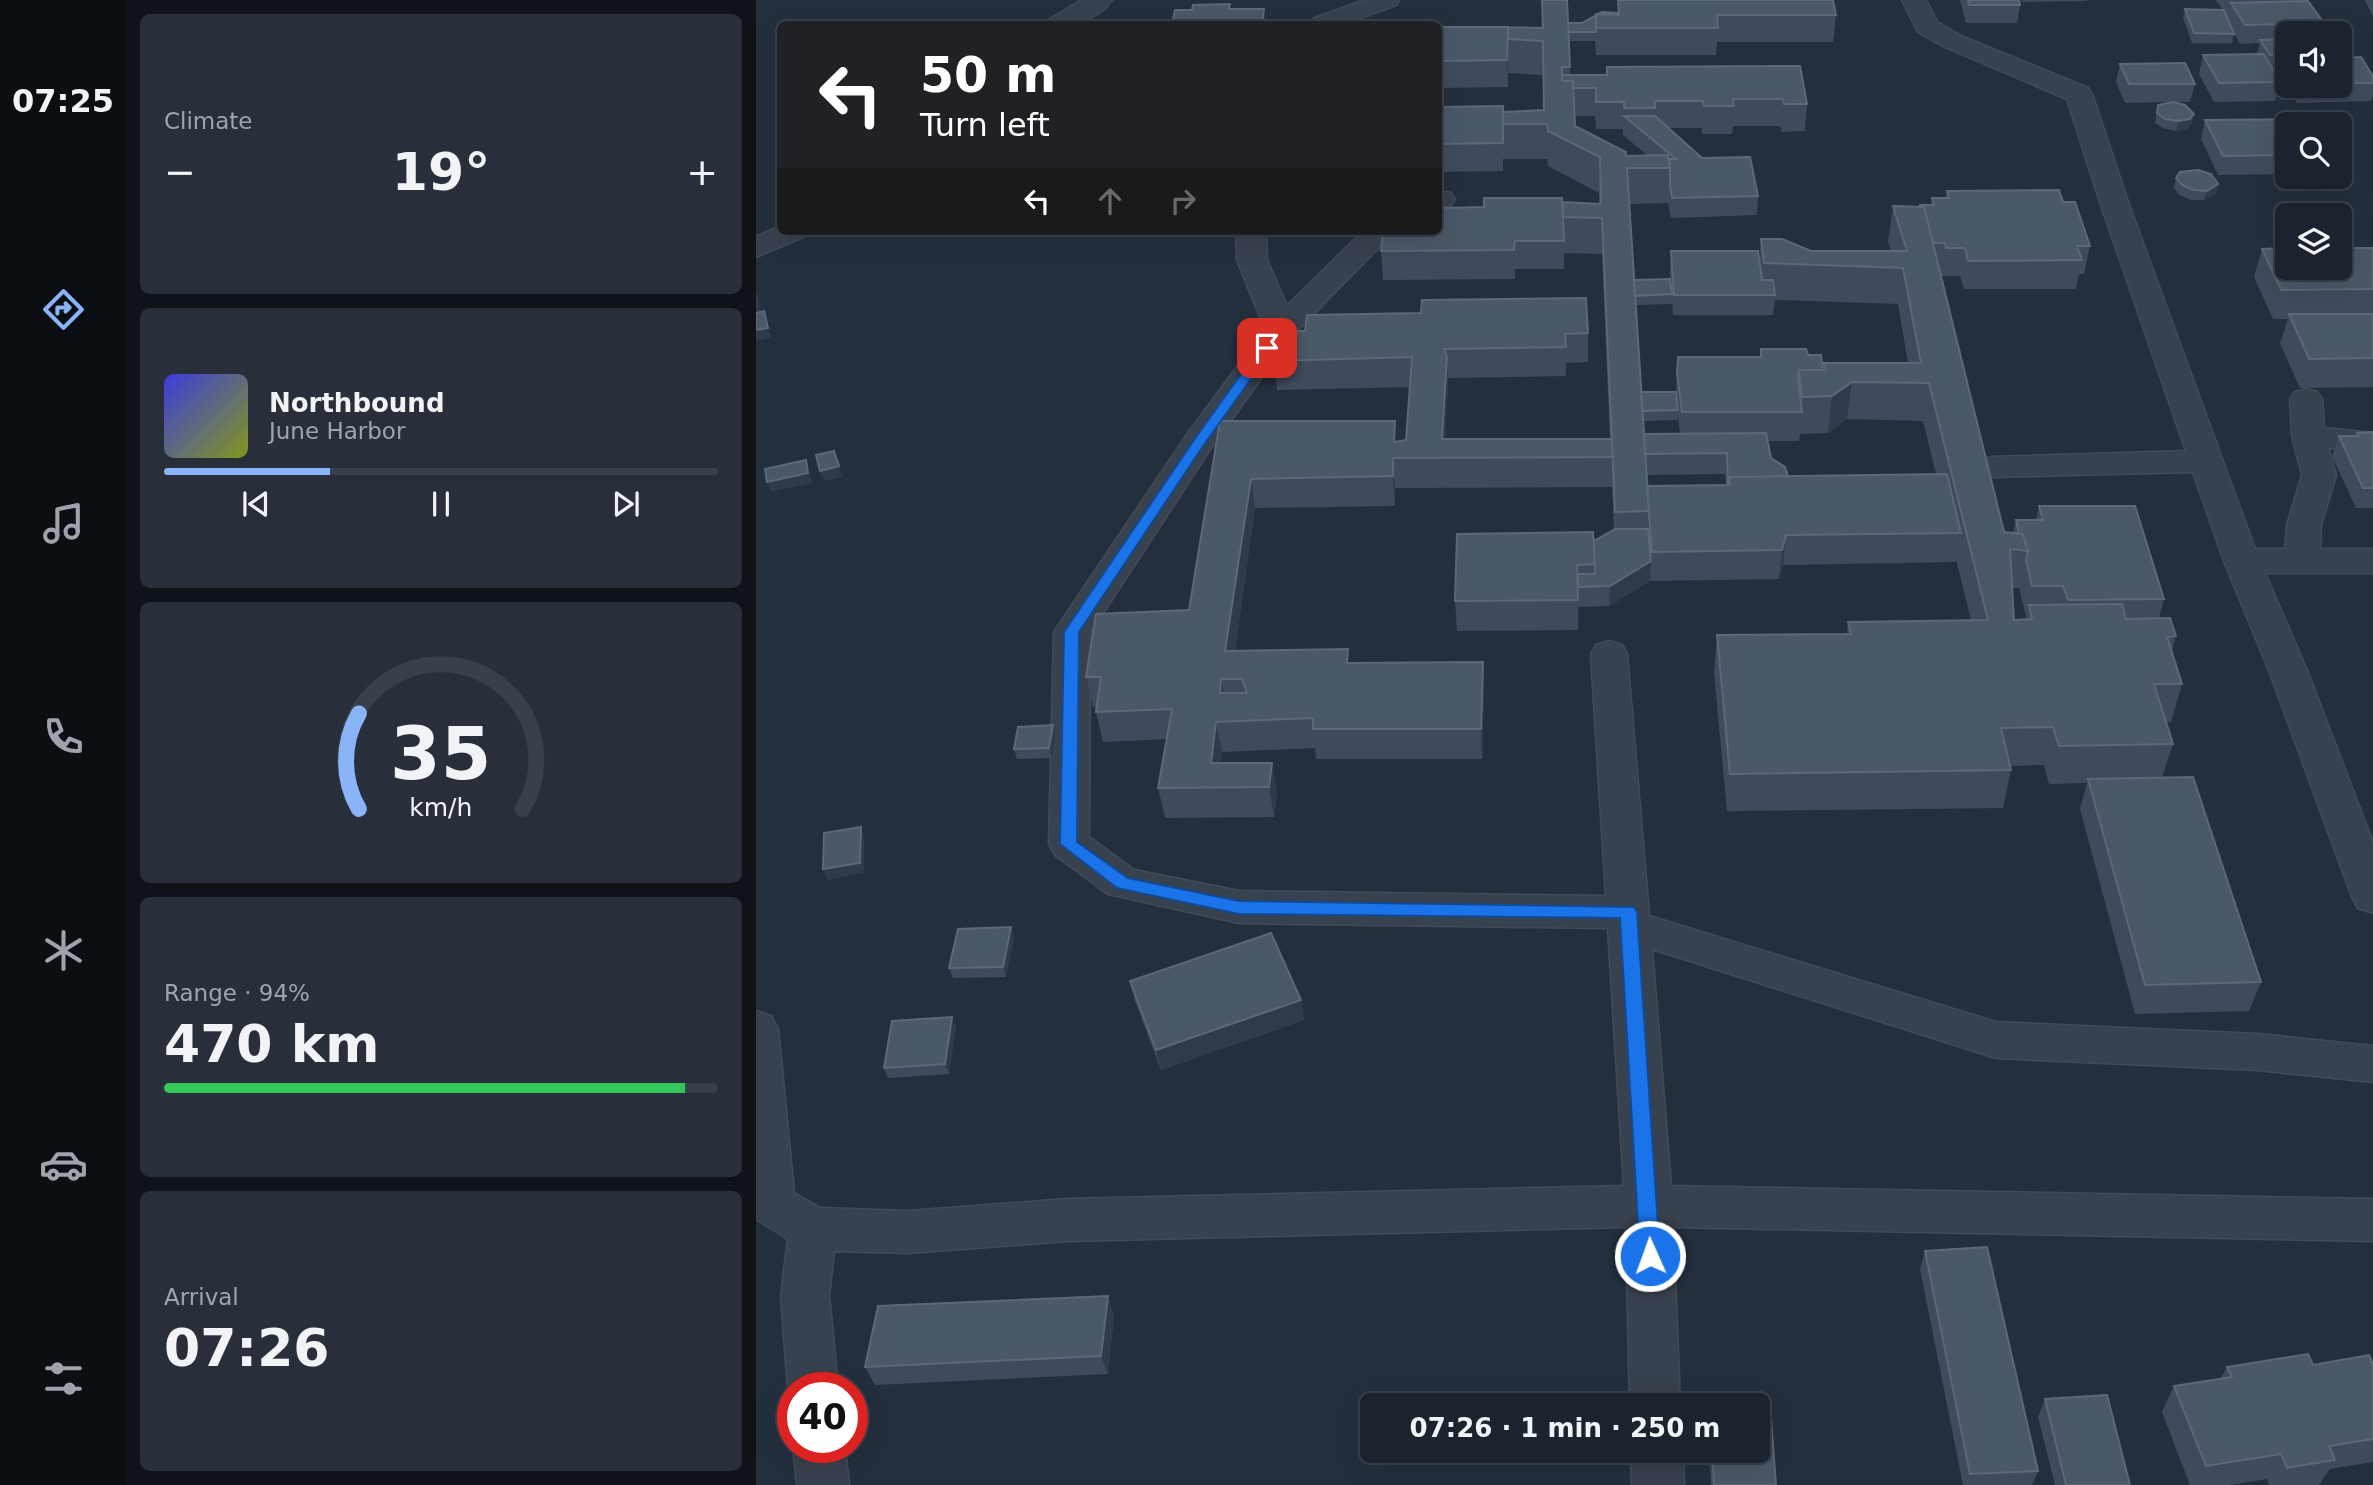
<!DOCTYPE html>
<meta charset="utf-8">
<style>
:root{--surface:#1b232e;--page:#282f3a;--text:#f1f3f6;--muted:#a0a4aa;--line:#39404a;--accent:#8ab4f8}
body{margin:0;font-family:"DejaVu Sans",sans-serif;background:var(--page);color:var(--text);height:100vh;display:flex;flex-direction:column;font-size:26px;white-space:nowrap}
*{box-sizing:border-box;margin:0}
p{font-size:23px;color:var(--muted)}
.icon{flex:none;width:38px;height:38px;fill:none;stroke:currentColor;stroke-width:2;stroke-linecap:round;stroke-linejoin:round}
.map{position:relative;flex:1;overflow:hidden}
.sheet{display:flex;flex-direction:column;gap:14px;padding:14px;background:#0f1319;width:630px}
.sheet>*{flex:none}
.guide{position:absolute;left:21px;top:21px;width:665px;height:214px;border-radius:10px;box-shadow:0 7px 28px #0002,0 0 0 2px var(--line);background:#202124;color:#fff;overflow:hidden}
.controls{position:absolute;left:1519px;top:21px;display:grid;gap:14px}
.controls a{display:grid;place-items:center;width:77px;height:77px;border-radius:10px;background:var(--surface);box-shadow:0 7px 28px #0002,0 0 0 2px var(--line);font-size:35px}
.speed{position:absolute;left:21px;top:1372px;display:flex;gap:14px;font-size:35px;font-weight:700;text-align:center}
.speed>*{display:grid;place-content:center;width:91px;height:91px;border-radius:50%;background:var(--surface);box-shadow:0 7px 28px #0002,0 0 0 2px var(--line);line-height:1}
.speed .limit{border:10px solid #d22;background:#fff;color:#111}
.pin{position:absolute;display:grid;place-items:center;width:60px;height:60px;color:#fff;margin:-30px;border-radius:14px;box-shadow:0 4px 10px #0006}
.me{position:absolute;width:77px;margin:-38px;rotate:358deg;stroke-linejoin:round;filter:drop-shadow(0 0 5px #0008)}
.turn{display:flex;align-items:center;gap:24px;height:147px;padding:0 28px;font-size:32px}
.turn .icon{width:91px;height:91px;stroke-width:2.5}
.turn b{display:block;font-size:49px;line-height:60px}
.lanes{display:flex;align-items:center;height:66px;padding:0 28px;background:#0003;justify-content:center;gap:35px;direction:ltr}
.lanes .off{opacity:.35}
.big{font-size:52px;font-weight:700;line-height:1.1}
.sheet .widget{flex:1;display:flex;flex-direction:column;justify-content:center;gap:10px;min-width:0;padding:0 24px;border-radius:10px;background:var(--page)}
.sheet .dial{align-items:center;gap:0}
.dial svg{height:182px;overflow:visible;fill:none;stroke:var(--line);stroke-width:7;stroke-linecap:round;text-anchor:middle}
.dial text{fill:var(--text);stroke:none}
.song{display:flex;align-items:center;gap:21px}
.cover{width:84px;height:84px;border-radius:10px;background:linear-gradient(135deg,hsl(240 70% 55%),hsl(70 70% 35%))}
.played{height:7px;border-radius:4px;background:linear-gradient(90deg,var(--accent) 30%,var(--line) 30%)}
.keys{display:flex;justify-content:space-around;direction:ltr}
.heat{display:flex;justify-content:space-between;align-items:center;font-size:38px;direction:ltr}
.charge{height:10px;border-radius:5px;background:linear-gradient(90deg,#34c759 94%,var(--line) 0)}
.trip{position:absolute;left:604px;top:1393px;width:410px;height:70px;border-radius:10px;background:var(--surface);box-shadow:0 7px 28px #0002,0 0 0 2px var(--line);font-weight:700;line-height:70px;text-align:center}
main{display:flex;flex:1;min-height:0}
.tab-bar{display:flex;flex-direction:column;width:126px;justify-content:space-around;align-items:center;background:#0b0e12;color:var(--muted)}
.tab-bar .icon{width:49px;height:49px}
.tab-bar .active{color:var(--accent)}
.tab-bar b{font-size:32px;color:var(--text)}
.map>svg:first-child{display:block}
</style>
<main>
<nav class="tab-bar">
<b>07:25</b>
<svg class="icon active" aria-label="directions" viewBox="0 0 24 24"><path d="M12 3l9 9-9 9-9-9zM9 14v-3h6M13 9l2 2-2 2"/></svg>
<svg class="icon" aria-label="music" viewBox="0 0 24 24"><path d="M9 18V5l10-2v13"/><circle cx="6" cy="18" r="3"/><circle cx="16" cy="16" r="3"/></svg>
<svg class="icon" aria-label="phone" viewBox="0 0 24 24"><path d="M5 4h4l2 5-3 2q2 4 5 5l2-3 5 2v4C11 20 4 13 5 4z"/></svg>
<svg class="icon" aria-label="climate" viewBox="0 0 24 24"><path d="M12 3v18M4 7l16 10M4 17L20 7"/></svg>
<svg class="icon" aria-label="car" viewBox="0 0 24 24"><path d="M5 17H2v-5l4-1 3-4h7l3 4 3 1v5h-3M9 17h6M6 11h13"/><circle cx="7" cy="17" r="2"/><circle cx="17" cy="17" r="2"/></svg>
<svg class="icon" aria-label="filters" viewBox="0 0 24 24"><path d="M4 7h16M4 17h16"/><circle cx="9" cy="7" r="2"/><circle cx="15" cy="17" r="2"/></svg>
</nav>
<section class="sheet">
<div class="widget"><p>Climate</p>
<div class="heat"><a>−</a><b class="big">19°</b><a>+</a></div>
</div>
<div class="widget">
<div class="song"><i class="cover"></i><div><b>Northbound</b><p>June Harbor</p></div></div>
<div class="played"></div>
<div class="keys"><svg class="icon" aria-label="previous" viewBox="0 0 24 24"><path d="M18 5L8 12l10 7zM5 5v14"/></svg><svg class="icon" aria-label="pause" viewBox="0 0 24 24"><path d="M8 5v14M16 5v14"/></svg><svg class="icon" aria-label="next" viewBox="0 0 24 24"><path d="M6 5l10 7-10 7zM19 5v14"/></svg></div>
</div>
<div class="widget dial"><svg viewBox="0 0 100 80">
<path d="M14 69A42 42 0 1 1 86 69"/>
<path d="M14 69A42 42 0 0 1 14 27" stroke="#8ab4f8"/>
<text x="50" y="56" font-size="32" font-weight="700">35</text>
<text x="50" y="72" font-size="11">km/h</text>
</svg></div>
<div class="widget"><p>Range · 94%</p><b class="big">470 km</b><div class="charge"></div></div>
<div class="widget"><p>Arrival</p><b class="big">07:26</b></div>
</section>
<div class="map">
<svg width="1617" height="1485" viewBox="0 0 1617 1485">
<rect width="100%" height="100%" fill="#242f3e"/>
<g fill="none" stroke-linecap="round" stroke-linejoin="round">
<!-- minor casing -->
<g stroke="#414a57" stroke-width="3">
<path id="minor" d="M326,0H356C342,21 313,26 290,24L294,19Z
M608,0H643L640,5L588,24H553L557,19Z
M1146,0H1170L1181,22L1205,36L1332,88L1336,94L1372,202L1499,549H1529L1531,525L1546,475L1536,436L1534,399L1539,392L1550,389L1561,392L1566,399L1568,428L1617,433V453L1572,448L1580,475L1565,525L1564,549H1617V573H1509L1552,673L1617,843V913L1602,908L1596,897L1514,673L1468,561L1437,472L1236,477L1224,474L1219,467L1224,460L1236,457L1430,451L1344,202L1311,99L1187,46L1162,32Z
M682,191L695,193L699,199L695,205L682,208Z
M24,226V231H52L47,237L0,257V237Z
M480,231H510L511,260L531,306L607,231H639L536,336L455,448L334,633L333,837L378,870L483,891L850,896L835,654L840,645L853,641L866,645L871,654L893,916L1240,1022L1502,1034L1617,1046V1082L1502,1070L1240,1058L896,949L915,1186L1617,1199V1241L917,1227L924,1405H874L870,1227L312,1241L152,1253L78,1251L73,1296L82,1388H37V1399L32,1388L25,1296L32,1239L0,1219V1011L15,1016L22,1029L38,1193L64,1208L152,1211L312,1199L868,1186L852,928L483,923L352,894L299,855L293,844L298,632L430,436L509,329L481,260Z
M37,1447H89L93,1485H41Z
M875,1451H927L928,1485H876Z"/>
</g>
<!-- minor -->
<use href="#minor" fill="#38414e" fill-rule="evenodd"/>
</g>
<!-- wall -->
<path fill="#3f4b5c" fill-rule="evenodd" d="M862,0L1080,15L1077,42H961L960,55H840L839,41H813L814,75H851L1044,66L1051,104L1049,131L1026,132L1024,126H977L976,134H946V128H913L946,158L1002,196L1001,215L915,218L912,203L873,204L878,280L915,287L914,271L915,251L1003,258L1005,239L1055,251H1135L1132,242L1137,206L1163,207L1164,205H1175L1176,198H1189L1191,191L1307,202L1334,246L1328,274H1323L1320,289H1208L1204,276H1186L1184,271L1248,532L1257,533L1260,520H1280L1283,506L1408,599L1403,618L1420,636L1416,651L1426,684L1415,722H1410L1417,744L1406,777L1505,982L1493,1011L1379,1014L1324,809L1331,783L1293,784L1288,765L1254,766L1255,770L1247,808L971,811L958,673L961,635L1091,634L1092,622L1215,620L1200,559V562L1027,565L1023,579L894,581L853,606L822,607V630L701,631L699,601L838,541L858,530L856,487L639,488V506L499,508L479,651L593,663L727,662L728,692L726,759H560L559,748L466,752L464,763H516L521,792L518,817L409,818L402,788L411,739L347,742L340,712V707H337L330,677L433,610L464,421L640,442L650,440L654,387L521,390L518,361L522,331L832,333V362L810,363V376L692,378L689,439H854L846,254L808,253V269H759V279L627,280L625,251L807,219V202L843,204V193L792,166L791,159H747V171L682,172V107L747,112L788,110L787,75L752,73V70V87L682,88V27L787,28L812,23H826L862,13ZM819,116H839L840,129H867V135L892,156H870L819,126ZM916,299L917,315H1017L1019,300L1142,304L1152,363H1068L1067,367L1052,355L1005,349L1004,357H922L920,392H885L880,305L916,304ZM922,417L924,434H888L887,421L921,420ZM1091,419L1167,421L1180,474L1032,476L1015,458L1011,441H1043L1044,434L1072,433ZM969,474L970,485L891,486L890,475ZM1256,588H1263L1270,616L1269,620H1258Z
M1204,0H1263L1264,5L1261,23H1210Z
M1265,0H1331V1L1266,2Z
M1459,0H1549L1568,23L1565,33H1531V86H1584V37L1595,53L1593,58L1617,76V96L1615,101L1541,103L1526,77L1527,73H1519L1524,82L1519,101L1458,102L1443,74L1447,55L1501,54L1504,43L1484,44L1478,33L1476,43H1436L1427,18L1429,9L1467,10Z
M1609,0H1617V16L1609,1Z
M1364,64L1439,84L1434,102H1417L1436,123L1431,129L1420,131L1407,128L1399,123L1402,105L1416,102L1369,103L1360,82Z
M1449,120L1531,124V174L1462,175L1445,139Z
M1420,178L1462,184L1460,193L1448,200H1435L1423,195L1418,188Z
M1617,248V387L1544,388L1524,343L1532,319H1517L1498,277L1506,249Z
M1617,432V508H1600L1576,456L1583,436H1600L1601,433Z
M297,725L300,735L296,758L261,759L258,749Z
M255,927L258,937L250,977L197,978L193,968Z
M374,981L545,1000L548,1020L405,1070L379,1001Z
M200,1027L193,1074L132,1078L128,1068Z
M1169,1251L1282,1471L1276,1485H1207L1164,1269Z
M358,1315L352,1374L119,1385L109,1367Z
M1617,1364V1462L1574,1469L1563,1485H1513L1511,1479L1474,1485H1434L1406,1412L1418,1386L1465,1378L1471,1367Z
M1289,1399L1374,1485H1299L1282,1417Z
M953,1451H1001L1020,1485H955Z"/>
<!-- shaded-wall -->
<path fill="#2f3b4b" d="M508,9L510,24H506Z
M752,43V87L751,60Z
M1438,114L1436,123L1431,129L1420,131L1422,121Z
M1462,184L1460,193L1448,200L1451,191Z
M0,291L3,300L4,311H0Z
M8,311L15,338L0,341V330Z
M691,357L692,386L688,458L686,439Z
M1096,382L1091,419L1072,433L1076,396Z
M637,458L639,488V506L637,476Z
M50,460L56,483L15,492L11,482Z
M82,461L86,477L68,481L64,471Z
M495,479L499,508L475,679L469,651Z
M1030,535L1027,565L1023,579L1026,550Z
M895,561L894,581L853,606L854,586Z
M727,662L728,692L726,759L725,729Z
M465,679L471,708L469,722L464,693Z
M460,722L466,752L461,788L455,763Z
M297,725L300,735L296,758L293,748Z
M516,763L521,792L518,817L513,787Z
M105,827L108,837V873L71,880L67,869Z
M255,927L258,937L250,977L247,967Z
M545,1000L548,1020L405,1070L400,1050Z
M196,1017L200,1027L193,1074L189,1064Z
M352,1296L358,1315L352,1374L345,1356Z"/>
<!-- building -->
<path fill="#4b5868" stroke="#5c6777" stroke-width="2" fill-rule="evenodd" d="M786,0H811L814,67H806V81H817L819,126L870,152V156L912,155L914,168H871L893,511L859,512L846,218L807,217V202L845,204L844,157L792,131L791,124H747V112L788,110L787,41L752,39V27L787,28Z
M862,0H1077L1080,15H961L962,28H840V14L863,15Z
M1212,0H1263L1264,5H1213Z
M1552,1L1568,23L1489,25L1475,3Z
M474,4L473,9H508L506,24H416L419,10H436L437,5Z
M1429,9L1468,10L1478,34L1438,33Z
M846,12L862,13V14H842Z
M840,15V32H813L812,23H826Z
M682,27H752L751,60L682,61Z
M1584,37L1595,53H1584Z
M1531,39V55H1514L1504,40Z
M1508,54L1524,82L1463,83L1447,55Z
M1605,57L1617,76V83H1584V58Z
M1429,63L1439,84H1373L1364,64Z
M1044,66L1051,104H1028L1027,99H977L978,106H948L947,101H899V108H868V102H840V88H817V81H806V75H851V67Z
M1417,102L1429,105L1438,114L1434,119L1422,121L1409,119L1401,113L1402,105Z
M747,106V143L682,144V107Z
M868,116H899L946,158L994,157L1002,196L916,198L914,186V168L913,159H920Z
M1553,119L1557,124H1531V155L1467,156L1449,120Z
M1442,170L1455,174L1462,184L1451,191L1437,190L1426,185L1420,178L1424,172Z
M1303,190L1307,202H1319L1334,246H1321L1326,260L1212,261L1209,248H1190L1189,243H1177L1168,207H1164V205H1178L1176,198H1193L1191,191Z
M728,198H806L808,241H759L758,250L625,251L627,231H682V208L728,207Z
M1137,206L1168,207L1248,532L1267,534L1272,551L1254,549L1258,620L1276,619L1273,605L1366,604L1370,619L1414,618L1420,636L1411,637L1426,684H1398L1417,744L1303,746L1297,727L1245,728L1255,770L974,774L961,635L1095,634L1092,622L1232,620L1173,383L1096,382L1076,396L1046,397L1043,370H1070L1068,363H1165L1147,268L1008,263L1005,239H1026L1055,251H1151Z
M1531,248V268H1584V248H1617V289L1525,290L1506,249Z
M915,251H1002L1006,280H1017L1019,295H918Z
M914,279L916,294L879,296L878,280Z
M830,298L832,333L809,334L810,347L688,349L691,357L686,439H856L857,457L637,458V476L495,479L469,651L592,649L591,663L727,662L725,729H557V718L460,722L455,763H516L513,787L402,788L416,709L340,712L345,677H330L340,614L433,610L464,421H639L638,442L650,440L656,357L518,361L522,331H549L551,315L665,313L666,300ZM465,679H486L491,693H464Z
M8,311L12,328L0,330V313Z
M1533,314H1617V358L1553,359Z
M1005,349H1050L1052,355H1065L1067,370H1043L1042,378L1046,412H926L921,373L922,357H1005Z
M885,392H920L922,410L886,411Z
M1617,432V488H1607L1583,436H1603L1601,433Z
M1010,433L1015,458L1029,467L1032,476L973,477L972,485L971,453L889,454L888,434Z
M78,451L83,466L64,471L60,455Z
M50,460L52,473L11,482L9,469Z
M1191,474L1205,533L1030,535L1026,550L896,552L891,486L974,485L973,477Z
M1283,506H1379L1408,599L1312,600L1307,586H1276L1270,560L1272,551L1267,534H1263L1260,520H1287Z
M859,529H892L895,561L854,586L822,587V574H839L838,541Z
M837,532L839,564L821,565L822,600L699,601L701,534Z
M297,725L293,748L258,749L262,727Z
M1437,777L1505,982L1389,985L1332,779Z
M105,827L104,863L67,869L68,833Z
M255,927L247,967L193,968L202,929Z
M515,933L545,1000L400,1050L374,981Z
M196,1017L189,1064L128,1068L136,1021Z
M1231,1247L1282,1471L1214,1474L1169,1251Z
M352,1296L345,1356L109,1367L122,1306Z
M1552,1354L1557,1365L1613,1355L1617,1364V1439L1573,1446L1579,1460L1531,1468L1525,1454L1450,1466L1418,1386L1476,1377L1471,1367Z
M1351,1395L1374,1485H1310L1289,1399Z
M954,1403L1014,1404L1020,1485H958L956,1451H1001V1405H954Z"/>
<!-- route -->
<path fill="#1a73e8" stroke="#114b97" stroke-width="2" d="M511,344L517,348L447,446L323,632L321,842L372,878L483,901L878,907L881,912L904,1256L901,1262L894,1265L887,1262L884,1256L864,918L483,914L361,888L304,844L308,632L438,440L506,345Z"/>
</svg>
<div class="controls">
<a><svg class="icon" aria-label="sound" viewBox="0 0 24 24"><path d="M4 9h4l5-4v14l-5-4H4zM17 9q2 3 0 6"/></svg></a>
<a><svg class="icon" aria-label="search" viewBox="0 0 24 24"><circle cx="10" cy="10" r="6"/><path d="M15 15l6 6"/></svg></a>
<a><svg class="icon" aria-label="layers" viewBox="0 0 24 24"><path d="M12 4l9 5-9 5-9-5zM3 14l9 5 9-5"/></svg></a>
</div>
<div class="speed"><div class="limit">40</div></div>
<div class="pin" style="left:511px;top:348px;background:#d93025"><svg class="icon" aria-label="arrive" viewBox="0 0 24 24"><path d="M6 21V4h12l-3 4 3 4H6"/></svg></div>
<svg class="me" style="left:894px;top:1256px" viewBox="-20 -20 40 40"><circle r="17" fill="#1a73e8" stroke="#fff" stroke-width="3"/><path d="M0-11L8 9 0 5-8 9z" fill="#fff"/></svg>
<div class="trip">07:26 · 1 min · 250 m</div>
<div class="guide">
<div class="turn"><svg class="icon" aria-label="left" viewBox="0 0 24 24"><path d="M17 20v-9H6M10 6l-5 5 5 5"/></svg><div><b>50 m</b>Turn left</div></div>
<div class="lanes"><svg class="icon" aria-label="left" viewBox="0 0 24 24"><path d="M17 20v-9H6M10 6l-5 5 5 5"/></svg><svg class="icon off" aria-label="ahead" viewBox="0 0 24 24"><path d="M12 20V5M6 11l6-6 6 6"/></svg><svg class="icon off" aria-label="right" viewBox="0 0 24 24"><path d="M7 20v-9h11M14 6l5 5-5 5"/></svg></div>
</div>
</div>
</main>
